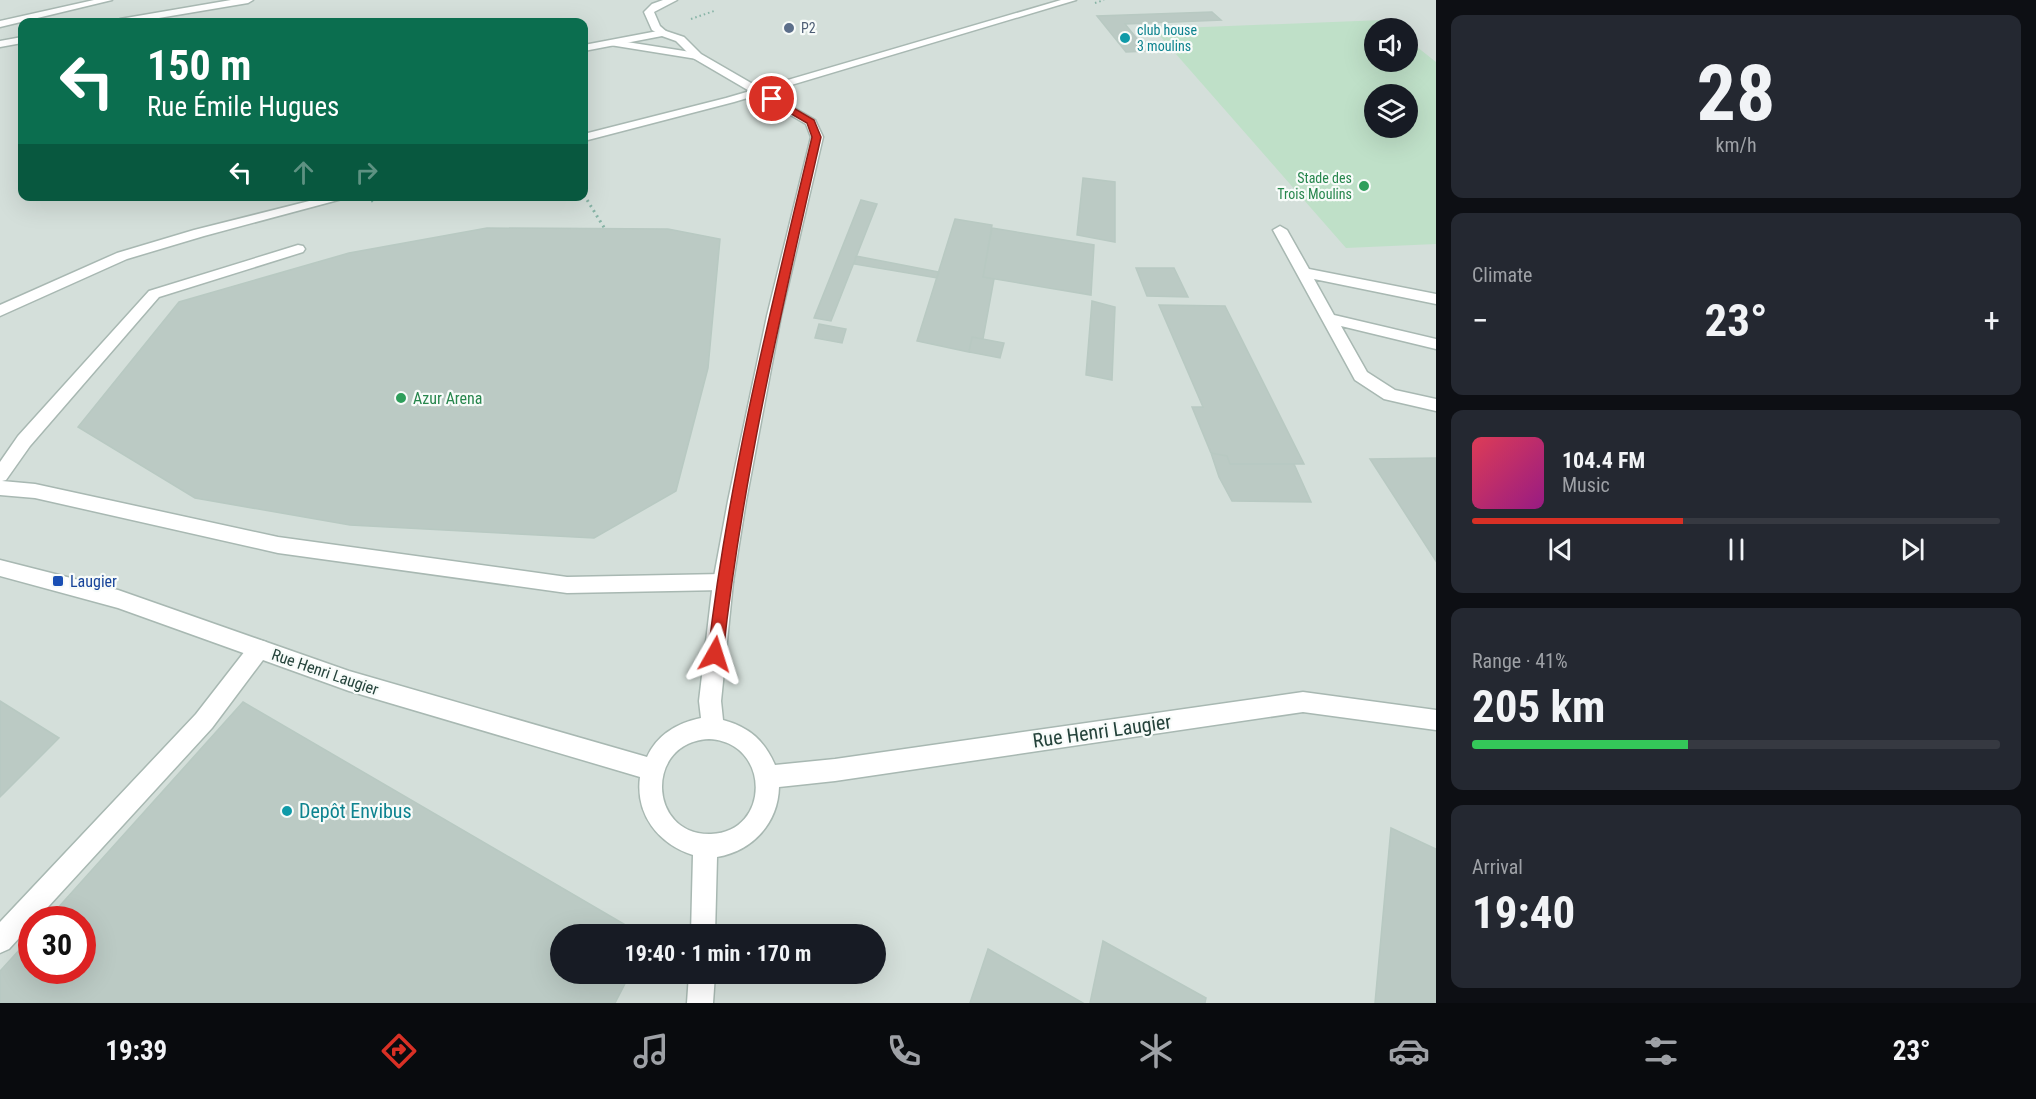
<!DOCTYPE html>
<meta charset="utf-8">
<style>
:root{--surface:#171b24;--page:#242831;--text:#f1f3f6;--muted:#9ea1a6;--line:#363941;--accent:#d93025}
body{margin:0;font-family:"Roboto Condensed",sans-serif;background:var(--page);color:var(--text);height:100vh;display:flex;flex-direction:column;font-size:22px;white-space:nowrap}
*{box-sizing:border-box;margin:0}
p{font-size:20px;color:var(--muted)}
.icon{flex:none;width:33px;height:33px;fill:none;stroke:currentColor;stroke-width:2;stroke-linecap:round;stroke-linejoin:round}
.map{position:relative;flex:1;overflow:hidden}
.side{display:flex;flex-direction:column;gap:15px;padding:15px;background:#0d0f14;width:600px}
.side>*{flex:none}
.hud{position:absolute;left:18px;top:18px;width:570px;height:183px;border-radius:12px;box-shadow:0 6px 24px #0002;background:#0b6e4f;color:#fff;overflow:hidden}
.buttons{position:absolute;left:1364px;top:18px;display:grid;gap:12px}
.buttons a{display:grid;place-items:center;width:54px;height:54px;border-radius:50%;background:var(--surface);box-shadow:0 6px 24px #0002;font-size:30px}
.speed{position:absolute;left:18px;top:906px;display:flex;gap:12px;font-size:30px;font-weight:700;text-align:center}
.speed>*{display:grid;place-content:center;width:78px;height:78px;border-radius:50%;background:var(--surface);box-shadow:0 6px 24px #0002;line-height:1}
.speed .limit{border:9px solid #d22;background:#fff;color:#111}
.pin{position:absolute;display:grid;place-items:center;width:51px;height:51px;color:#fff;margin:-26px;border:3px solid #fff;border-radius:50%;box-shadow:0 2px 6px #0007}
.me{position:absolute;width:66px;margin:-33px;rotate:6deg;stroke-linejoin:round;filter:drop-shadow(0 0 4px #0008)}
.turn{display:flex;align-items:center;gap:21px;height:126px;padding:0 30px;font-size:27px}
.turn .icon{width:78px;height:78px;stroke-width:2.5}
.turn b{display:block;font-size:42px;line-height:51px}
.lanes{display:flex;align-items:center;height:57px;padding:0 30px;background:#0003;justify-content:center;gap:30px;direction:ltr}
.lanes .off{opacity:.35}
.big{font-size:45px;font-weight:700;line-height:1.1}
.side .card{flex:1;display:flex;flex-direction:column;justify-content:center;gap:9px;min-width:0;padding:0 21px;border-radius:12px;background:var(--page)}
.side .dial{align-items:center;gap:0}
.dial b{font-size:78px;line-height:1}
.song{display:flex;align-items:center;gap:18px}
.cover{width:72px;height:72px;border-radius:9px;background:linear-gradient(135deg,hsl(350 70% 55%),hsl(310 70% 35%))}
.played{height:6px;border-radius:3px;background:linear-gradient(90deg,var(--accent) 40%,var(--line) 40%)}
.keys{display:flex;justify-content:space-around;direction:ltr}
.heat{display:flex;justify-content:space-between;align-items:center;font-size:33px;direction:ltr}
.charge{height:9px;border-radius:4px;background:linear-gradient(90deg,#34c759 41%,var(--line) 0)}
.trip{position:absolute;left:550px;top:924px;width:336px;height:60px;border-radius:30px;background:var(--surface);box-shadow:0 6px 24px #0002;font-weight:700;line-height:60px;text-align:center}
.dock{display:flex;height:96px;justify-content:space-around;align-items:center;background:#090b0e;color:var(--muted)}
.dock .icon{width:42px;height:42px}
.dock .active{color:var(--accent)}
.dock b{font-size:27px;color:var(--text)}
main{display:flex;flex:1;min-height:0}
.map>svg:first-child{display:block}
</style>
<main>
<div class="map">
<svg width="1436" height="1003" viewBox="0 0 1436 1003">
<rect width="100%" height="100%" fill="#e6efeb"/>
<!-- built -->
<path fill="#d4dfda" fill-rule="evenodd" d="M0,0H1436V1003H0ZM22,22H584V196H22ZM1374,28H1407V62H1374ZM1374,94H1407V128H1374ZM32,920H82V970H32ZM561,934H876V974H561Z"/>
<!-- green -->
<path fill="#bfe0c8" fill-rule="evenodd" d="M1383,20L1393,28H1374V62H1407V39L1436,62V244L1346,248L1154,29ZM1374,94H1407V128H1374Z"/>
<!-- building -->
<path fill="#bbcac4" stroke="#b8c9c2" stroke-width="1.5" d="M1212,12L1221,20L1125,24L1147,51L1126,52L1097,16Z
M1083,178L1115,182V242L1077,235Z
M861,200L877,204L831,321L814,318Z
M955,219L992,225L983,277L994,279L983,339L972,337L969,352L917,341Z
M487,228L668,229L720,239L708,368L676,491L594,538L350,525L195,498L78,427L179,302L349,253Z
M992,228L1094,245L1091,295L983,277Z
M856,256L939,272L937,278L854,264Z
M1136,268H1174L1188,297L1147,296Z
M1092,301L1115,307L1112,380L1086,375Z
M1159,305L1225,306L1304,464H1230L1227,456L1211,453L1192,407H1203Z
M819,324L846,329L842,343L815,338Z
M972,337L1004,343L1000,358L969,352Z
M1211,453L1227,456L1230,464H1294L1311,502L1232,501L1219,477Z
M1436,458V561L1370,459Z
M0,701L59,738L0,797Z
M243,702L641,934H561V974H630L615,1003H0V971L32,936V970H82V920H47Z
M1391,828L1436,849V1003H1375Z
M1103,941L1206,998L1205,1003H1090Z
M988,949L1083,1003H970Z"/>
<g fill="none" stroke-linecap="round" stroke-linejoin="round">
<!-- service casing -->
<g stroke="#a8b8b2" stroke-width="3">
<path id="service" d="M94,0H112L0,27V21Z
M231,0H253L248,3L135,22H115L120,19Z
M663,0H677L654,12L660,26L668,33L663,36L652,30L644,12L652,4Z
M1061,0H1076L734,102L584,141V134L726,98Z
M22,37V43L0,47V41Z
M614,40L697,53L702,56L697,59L610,45L609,43Z
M329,196H353L204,236L127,259L0,316V305L117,253L194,230Z
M1280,226L1287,230L1309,269L1436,294V304L1314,279L1334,315L1436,339V349L1341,326L1367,372L1395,390L1436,399V411L1384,399L1355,380L1273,230Z
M298,245L303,246L305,249L303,252L159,297L30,446L6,480L2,481L35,484L278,537L567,577L723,574L730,576L733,582L730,588L723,590L567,593L278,553L35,498L0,495V462L18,436L149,291Z
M259,640L266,642L269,649L266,656L212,728L36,920H32V924L9,949L0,953V922L196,714L252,642Z"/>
</g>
<!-- minor casing -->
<g stroke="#a8b8b2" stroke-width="3">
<path id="minor" d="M663,30L684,37L701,54L815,120L823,137L781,316L746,501L733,582L721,701L723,720C749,727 764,740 775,765L835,759L1303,692L1436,710V730L1303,712L835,781L779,787C778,824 752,851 717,857L715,934H691L693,855C659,844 635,815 640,777L349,691L118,608L0,576V560L118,590L349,671L647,757C657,735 677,723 701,718L699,701L713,582L728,501L767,316L811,137L806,124L693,58L676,41L662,36L584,51V45ZM709,739C771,742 771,832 711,834C648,836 644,742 709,739Z
M689,974H715L713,1003H687Z"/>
</g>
<!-- path-far1 -->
<path stroke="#86b3a5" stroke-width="2" stroke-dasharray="1.5 3" stroke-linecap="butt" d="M1095,3L1104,0
M691,19L714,11"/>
<!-- path -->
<path stroke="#86b3a5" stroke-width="3" stroke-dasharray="2 4" stroke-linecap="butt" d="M584,195L605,229
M371,201L390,196"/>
<!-- service -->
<use href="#service" fill="#fff" fill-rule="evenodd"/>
<!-- minor -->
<use href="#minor" fill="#fff" fill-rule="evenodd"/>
</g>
<!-- route -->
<path fill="#d93025" stroke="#8d1f18" stroke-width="1.5" d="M769,97H775L814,120L821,137C782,308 742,479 723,654L721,659L715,661L710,659L708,654C728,479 771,308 812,137L807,123L769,101Z"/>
<!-- markers -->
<circle fill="#5c6f8a" stroke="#f7fbf9" stroke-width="2" cx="789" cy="28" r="6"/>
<g fill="#0f9aa8" stroke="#f7fbf9" stroke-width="2">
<circle cx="1125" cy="38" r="6"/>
<circle cx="287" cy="811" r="6"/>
</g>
<g fill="#2e9e5b" stroke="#f7fbf9" stroke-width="2">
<circle cx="1364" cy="186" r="6"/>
<circle cx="401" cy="398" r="6"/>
</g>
<rect fill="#1a4fb4" stroke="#f7fbf9" stroke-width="2" x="52" y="575" width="12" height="12" rx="3"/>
<g text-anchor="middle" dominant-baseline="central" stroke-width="4.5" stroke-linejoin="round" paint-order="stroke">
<!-- far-service labels -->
<g font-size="14" fill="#4e5e75" stroke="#f7fbf9" text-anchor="start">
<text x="801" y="28">P2</text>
</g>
<!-- far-culture labels -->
<g font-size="14" fill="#0d838f" stroke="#f7fbf9" text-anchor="start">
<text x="1137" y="30">club house<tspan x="1137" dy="16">3 moulins</tspan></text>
</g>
<!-- far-leisure labels -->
<g font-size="14" fill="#27864d" stroke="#f7fbf9" text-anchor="end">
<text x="1352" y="178">Stade des<tspan x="1352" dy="16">Trois Moulins</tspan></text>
</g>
<!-- leisure labels -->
<g font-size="16" fill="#27864d" stroke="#f7fbf9" text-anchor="start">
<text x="413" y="398">Azur Arena</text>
</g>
<!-- transit labels -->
<g font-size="16" fill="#164399" stroke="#f7fbf9" text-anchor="start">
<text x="70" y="581">Laugier</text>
</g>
<!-- street labels -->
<g font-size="16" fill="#24423a" stroke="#f7fbf9">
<text transform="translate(325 672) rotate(19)">Rue Henri Laugier</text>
</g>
<!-- near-street labels -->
<g font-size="20" fill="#24423a" stroke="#f7fbf9">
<text transform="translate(1102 731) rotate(-8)">Rue Henri Laugier</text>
</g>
<!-- near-culture labels -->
<g font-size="20" fill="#0d838f" stroke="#f7fbf9" text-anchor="start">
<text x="299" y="811">Depôt Envibus</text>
</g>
</g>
</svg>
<div class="buttons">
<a><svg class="icon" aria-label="sound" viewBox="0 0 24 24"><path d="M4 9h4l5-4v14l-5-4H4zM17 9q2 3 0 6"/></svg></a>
<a><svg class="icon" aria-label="layers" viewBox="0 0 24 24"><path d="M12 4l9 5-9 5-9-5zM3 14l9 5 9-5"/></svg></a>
</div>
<div class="speed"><div class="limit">30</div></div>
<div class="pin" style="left:772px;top:99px;background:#d93025"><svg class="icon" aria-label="arrive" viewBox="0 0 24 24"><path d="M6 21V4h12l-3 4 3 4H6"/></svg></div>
<svg class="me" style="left:715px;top:654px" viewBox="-20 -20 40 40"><path d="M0-17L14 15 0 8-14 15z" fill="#d93025" stroke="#fff" stroke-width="4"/></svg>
<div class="trip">19:40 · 1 min · 170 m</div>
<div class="hud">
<div class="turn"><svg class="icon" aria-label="left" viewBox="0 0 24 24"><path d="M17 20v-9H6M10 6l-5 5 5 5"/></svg><div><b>150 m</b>Rue Émile Hugues</div></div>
<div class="lanes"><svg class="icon" aria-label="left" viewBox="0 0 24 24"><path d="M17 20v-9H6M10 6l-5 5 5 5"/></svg><svg class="icon off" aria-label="ahead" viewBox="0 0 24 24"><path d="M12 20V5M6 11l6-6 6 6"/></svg><svg class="icon off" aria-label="right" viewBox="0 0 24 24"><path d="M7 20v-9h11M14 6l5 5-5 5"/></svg></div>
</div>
</div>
<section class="side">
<div class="card dial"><b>28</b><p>km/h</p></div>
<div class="card"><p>Climate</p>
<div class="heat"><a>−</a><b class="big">23°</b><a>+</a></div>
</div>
<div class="card">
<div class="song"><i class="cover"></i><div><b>104.4 FM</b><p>Music</p></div></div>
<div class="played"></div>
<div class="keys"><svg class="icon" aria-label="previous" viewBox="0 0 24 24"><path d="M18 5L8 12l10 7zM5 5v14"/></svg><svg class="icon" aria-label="pause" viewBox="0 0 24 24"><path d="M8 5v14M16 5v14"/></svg><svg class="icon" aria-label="next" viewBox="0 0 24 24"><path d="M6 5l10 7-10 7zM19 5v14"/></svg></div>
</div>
<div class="card"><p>Range · 41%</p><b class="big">205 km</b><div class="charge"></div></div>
<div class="card"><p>Arrival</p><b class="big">19:40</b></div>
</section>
</main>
<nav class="dock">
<b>19:39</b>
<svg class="icon active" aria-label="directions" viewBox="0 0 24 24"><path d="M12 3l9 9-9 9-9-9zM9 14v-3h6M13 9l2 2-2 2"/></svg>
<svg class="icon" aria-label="music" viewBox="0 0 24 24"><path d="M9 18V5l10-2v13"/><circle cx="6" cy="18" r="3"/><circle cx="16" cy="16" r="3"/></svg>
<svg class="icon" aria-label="phone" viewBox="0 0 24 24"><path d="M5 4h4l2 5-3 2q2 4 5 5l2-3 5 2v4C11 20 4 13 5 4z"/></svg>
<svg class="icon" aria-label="climate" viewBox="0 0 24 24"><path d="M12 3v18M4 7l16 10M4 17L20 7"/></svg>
<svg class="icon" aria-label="car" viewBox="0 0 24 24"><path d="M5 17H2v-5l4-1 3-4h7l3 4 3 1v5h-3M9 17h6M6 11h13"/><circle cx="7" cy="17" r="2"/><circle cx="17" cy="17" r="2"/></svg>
<svg class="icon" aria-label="filters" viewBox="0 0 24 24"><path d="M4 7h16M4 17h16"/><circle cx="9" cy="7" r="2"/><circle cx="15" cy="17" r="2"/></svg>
<b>23°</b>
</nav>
